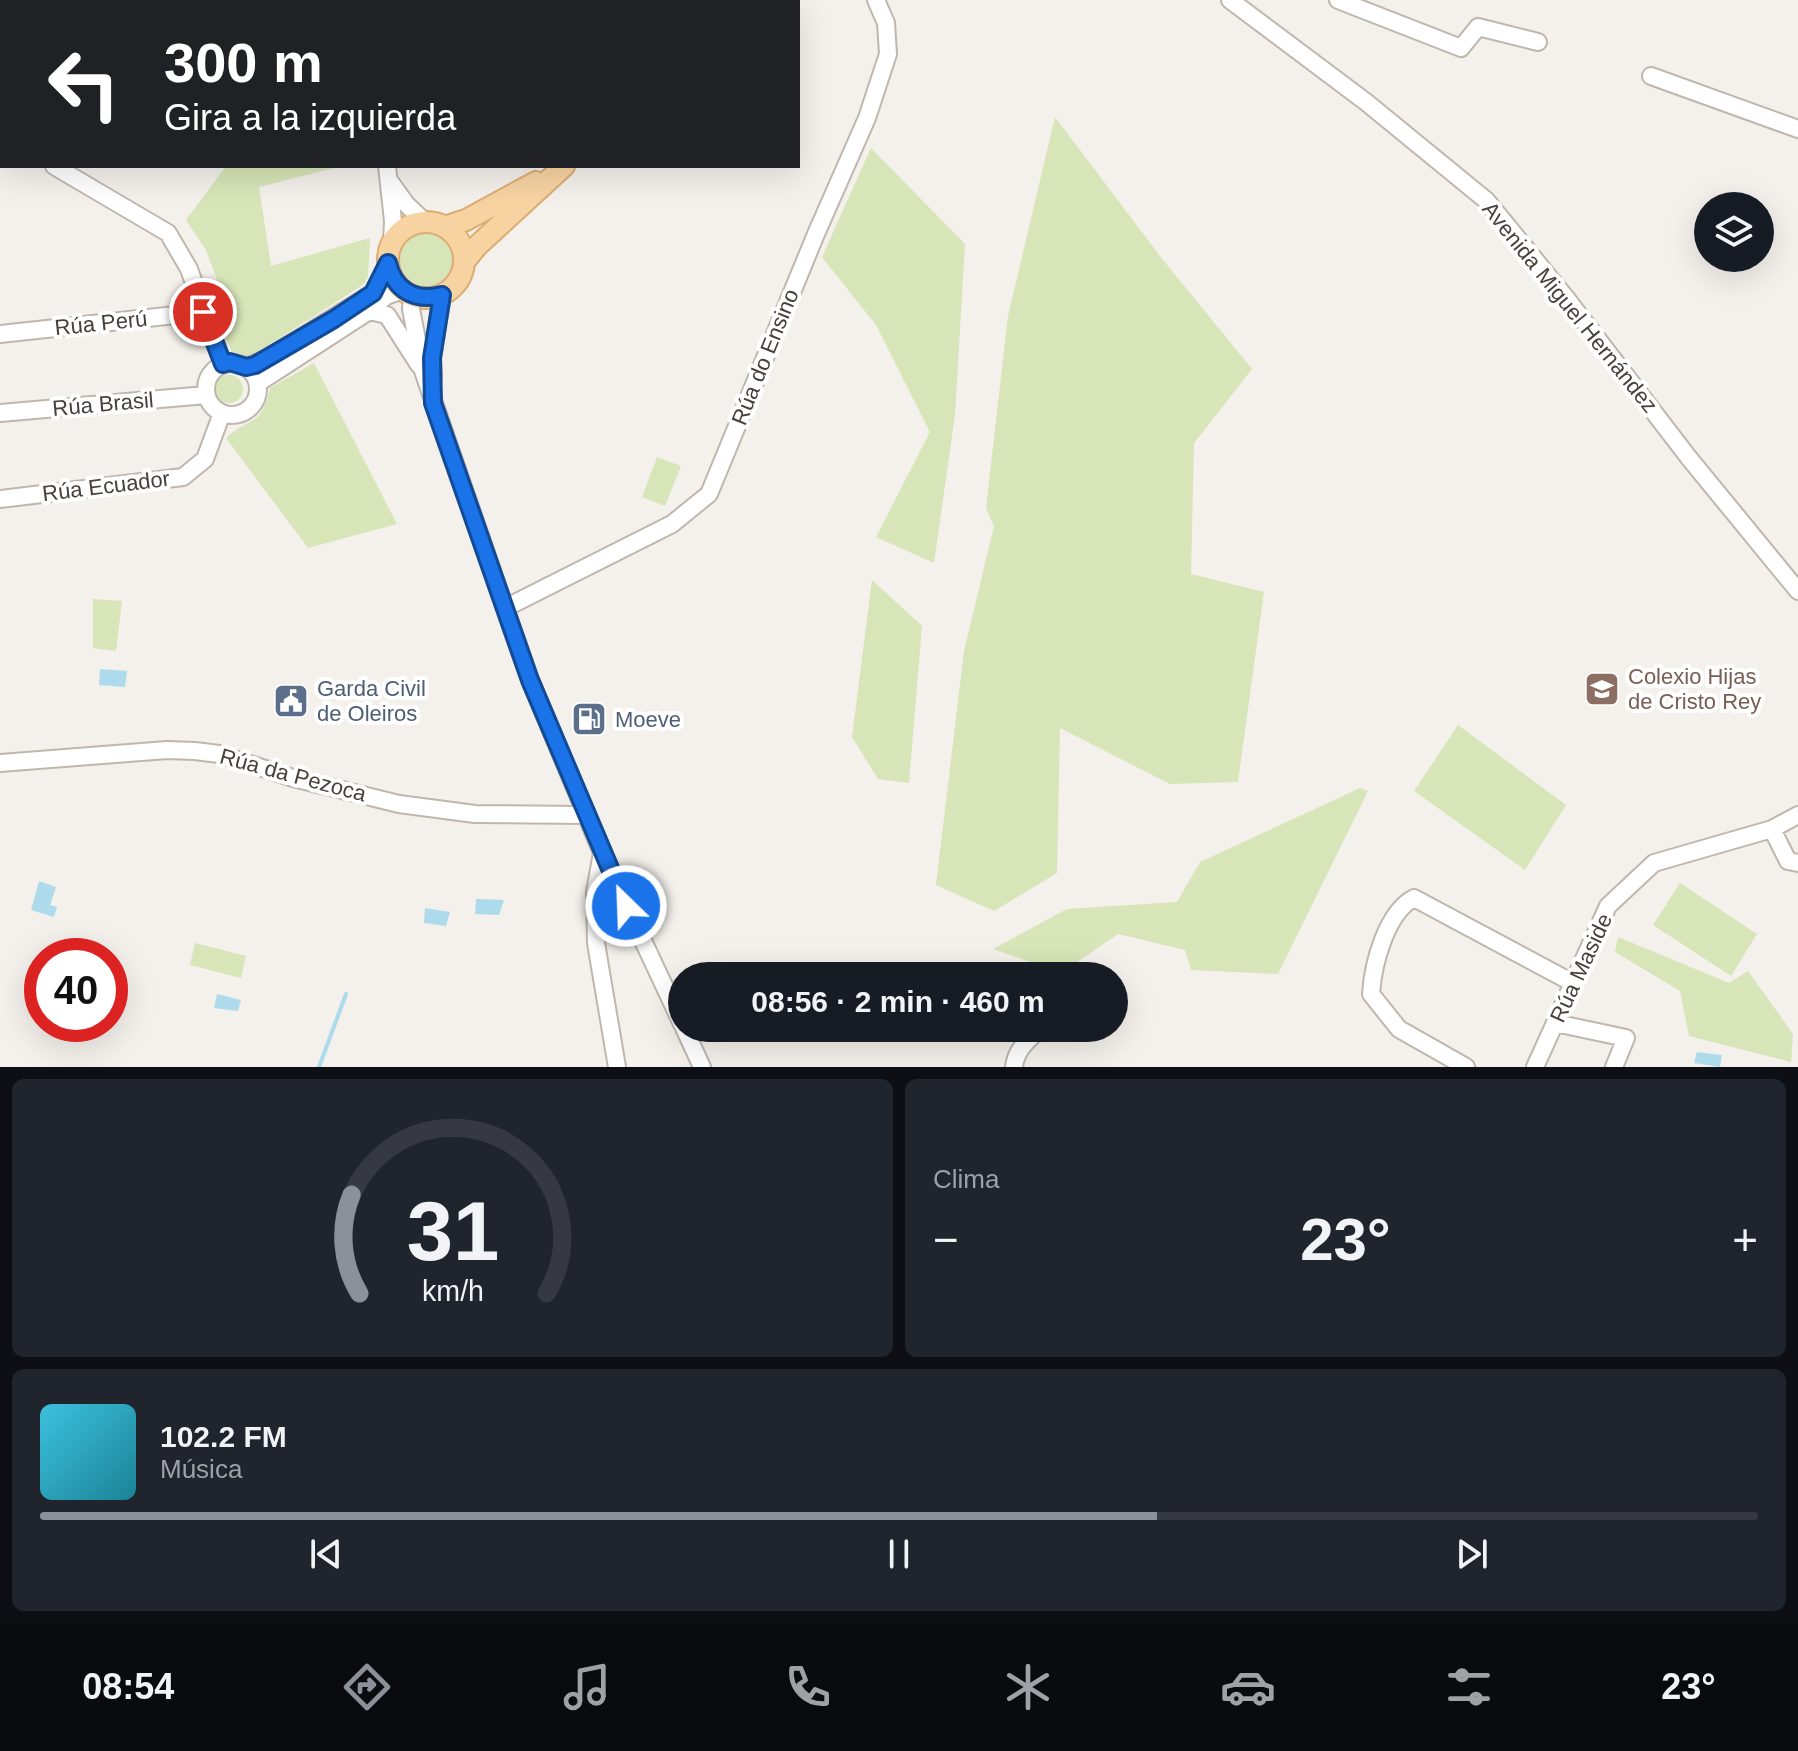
<!DOCTYPE html>
<html lang="es">
<meta charset="utf-8">
<style>
:root{--surface:#171b24;--page:#20242c;--text:#f1f3f6;--muted:#9ea1a6;--line:#363941;--accent:#8c9099}
body{margin:0;font-family:Arial,sans-serif;background:var(--page);color:var(--text);height:100vh;display:flex;flex-direction:column;font-size:30px;white-space:nowrap}
*{box-sizing:border-box;margin:0}
p{font-size:26px;color:var(--muted)}
.icon{flex:none;width:44px;height:44px;fill:none;stroke:currentColor;stroke-width:2;stroke-linecap:round;stroke-linejoin:round}
.map{position:relative;height:1067px;overflow:hidden}
.sheet{display:flex;flex-direction:column;gap:12px;padding:12px;background:#0d0f14;flex:1}
.sheet>*{flex:none}
.top-card{position:absolute;left:0px;top:0px;width:800px;height:168px;box-shadow:0 8px 32px #0002;background:#202124;color:#fff;overflow:hidden}
.fabs{position:absolute;left:1694px;top:192px;display:grid;gap:16px}
.fabs a{display:grid;place-items:center;width:80px;height:80px;border-radius:50%;background:var(--surface);box-shadow:0 8px 32px #0002;font-size:40px}
.speed{position:absolute;left:24px;top:938px;display:flex;gap:16px;font-size:40px;font-weight:700;text-align:center}
.speed>*{display:grid;place-content:center;width:104px;height:104px;border-radius:50%;background:var(--surface);box-shadow:0 8px 32px #0002;line-height:1}
.speed .limit{border:12px solid #d22;background:#fff;color:#111}
.pin{position:absolute;display:grid;place-items:center;width:68px;height:68px;color:#fff;margin:-34px;border:4px solid #fff;border-radius:50%;box-shadow:0 2px 8px #0007}
.me{position:absolute;width:88px;margin:-44px;rotate:336deg;stroke-linejoin:round;filter:drop-shadow(0 0 6px #0008)}
.turn{display:flex;align-items:center;gap:28px;height:168px;padding:0 32px;font-size:36px}
.turn .icon{width:104px;height:104px;stroke-width:2.5}
.turn b{display:block;font-size:56px;line-height:68px}
.big{font-size:60px;font-weight:700;line-height:1.1}
.sheet .tile{flex:1;display:flex;flex-direction:column;justify-content:center;gap:12px;min-width:0;padding:0 28px;border-radius:12px;background:var(--page)}
.sheet .dial{align-items:center;gap:0}
.dial svg{height:208px;overflow:visible;fill:none;stroke:var(--line);stroke-width:7;stroke-linecap:round;text-anchor:middle}
.dial text{fill:var(--text);stroke:none}
.song{display:flex;align-items:center;gap:24px}
.cover{width:96px;height:96px;border-radius:12px;background:linear-gradient(135deg,hsl(190 70% 55%),hsl(190 70% 35%))}
.played{height:8px;border-radius:4px;background:linear-gradient(90deg,var(--accent) 65%,var(--line) 65%)}
.keys{display:flex;justify-content:space-around;direction:ltr}
.heat{display:flex;justify-content:space-between;align-items:center;font-size:44px;direction:ltr}
.sheet .tiles{flex:1;display:grid;gap:12px;grid-template-columns:1fr 1fr}
.tile:last-child{grid-column:span 2}
.trip{position:absolute;left:668px;top:962px;width:460px;height:80px;border-radius:40px;background:var(--surface);box-shadow:0 8px 32px #0002;font-weight:700;line-height:80px;text-align:center}
.menu{display:flex;height:128px;justify-content:space-around;align-items:center;background:#090b0e;color:var(--muted)}
.menu .icon{width:56px;height:56px}
.menu .selected{color:var(--accent)}
.menu b{font-size:36px;color:var(--text)}
.map>svg:first-child{display:block}
</style>
<div class="map">
<svg width="1798" height="1067" viewBox="0 0 1798 1067">
<rect width="100%" height="100%" fill="#f4f0eb"/>
<!-- green -->
<path fill="#d7e5b8" d="M1055,117L1163,260L1252,369L1194,443L1191,574L1264,592L1238,782L1170,784L1060,728L1057,873L994,911L936,885L964,651L994,526L986,508L1008,316Z
M871,148L965,244L955,415L934,563L876,537L930,432L876,325L822,257Z
M226,166H342L259,187L271,266L370,238L368,276L364,284L250,357L231,351L219,321L224,319L216,296L222,293L206,250L186,220Z
M399 259a27 27 0 1 1 54 0a27 27 0 1 1-54 0Z
M314,363L397,524L308,548L226,438C250,416 261,429 270,388Z
M215 389a14 14 0 1 1 28 0a14 14 0 1 1-28 0Z
M657,457L681,466L665,506L642,497Z
M872,580L922,626L909,783L878,779L852,737Z
M93,599L122,601L116,651L93,648Z
M1458,725L1566,805L1525,870L1414,791Z
M1360,788L1368,791L1278,974L1191,970L1185,950L1118,934L1061,973L993,949L1067,909L1177,902L1200,862Z
M1680,883L1757,934L1731,976L1653,925Z
M1618,937L1729,983L1748,971L1793,1034L1791,1062L1689,1036L1680,991L1615,952Z
M195,943L246,956L241,978L190,965Z"/>
<!-- water -->
<path fill="#addbec" d="M100,669L127,671L125,687L99,685Z
M39,881L56,887L50,905L57,907L54,917L31,910Z
M476,899H477L504,900L499,915L475,914Z
M425,908L450,912L446,926L424,923Z
M217,994L241,1000L238,1011L214,1008Z
M1697,1052L1722,1055L1720,1067L1694,1063Z"/>
<g fill="none" stroke-linecap="round" stroke-linejoin="round">
<!-- stream -->
<path stroke="#addbec" stroke-width="4" d="M319,1067L346,994"/>
<!-- minor casing -->
<g stroke="#bfb7ae" stroke-width="20">
<path id="minor" d="M346,0V2
M1230,0L1366,102L1487,201L1567,299L1689,458L1798,591
M1338,0L1461,48L1478,27L1538,42
M1651,76L1798,129
M0,107L2,110
M0,147H2
M54,166L168,233L189,269L223,364
M387,166L393,221L392,243
M391,183L406,204L425,222
M412,295L411,309L423,371L530,680L602,853L682,1024
M369,311L387,315L419,365
M0,334L203,312
M206 389a26 26 0 1 1 52 0a26 26 0 1 1-52 0Z
M246,367L266,359L373,293L388,263
M433,377L432,358L442,295
M258,383L369,311L386,296L403,290
M0,413L206,395
M0,499L183,477L205,459L222,413
M505,608L672,524L709,494L816,234L867,118L888,54L886,23L876,0
M0,763L167,750L195,751L219,754L293,778L399,804L475,814L585,815
M1772,829L1788,861L1798,863
M602,853L595,892L596,943L617,1067
M1555,1023L1626,1038L1614,1067
M684,1028L702,1067
M1014,1067C1016,1049 1028,1040 1041,1028
M1466,1067L1399,1029L1371,994C1373,964 1386,913 1414,898L1573,983
M1535,1067L1608,906L1654,863L1772,829L1798,815"/>
</g>
<!-- major casing -->
<g stroke="#dcad72" stroke-width="24">
<path id="major" d="M718,2L719,0
M388 260a38 38 0 1 1 76 0a38 38 0 1 1-76 0Z
M445,227L466,220L536,182
M464,262L477,246L564,166"/>
</g>
<!-- minor -->
<use href="#minor" stroke="#fff" stroke-width="16"/>
<!-- major -->
<use href="#major" stroke="#f7d3a2" stroke-width="20"/>
</g>
<g fill="none" stroke-linecap="round" stroke-linejoin="round">
<!-- route casing -->
<g stroke="#114b97" stroke-width="20">
<path id="route" d="M203,312L223,364L230,362L246,367L255,365L334,319L373,293L388,263C394,290 415,302 442,295L432,358L433,403L530,680L626,906"/>
</g>
<!-- route -->
<use href="#route" stroke="#1a73e8" stroke-width="14"/>
</g>
<!-- icons -->
<defs>
<g id="school-square" transform="scale(1.8)"><rect x="-9" y="-9" width="18" height="18" rx="4" fill="#8d6e63" stroke="#fff"/><path d="M0-5L7-2L0 1L-7-2ZM-4 1L0 2.5L4 1V4Q0 6-4 4Z" fill="#fff"/></g>
<g id="civic-square" transform="scale(1.8)"><rect x="-9" y="-9" width="18" height="18" rx="4" fill="#5c6f8a" stroke="#fff"/><path d="M-.6-6.5H3V-4.5H.6V-3L4-1V1h2V6H-6V1h2V-1L-.6-3ZM-1.2 2.5V6h2.4V2.5Z" fill="#fff"/></g>
<g id="fuel-square" transform="scale(1.8)"><rect x="-9" y="-9" width="18" height="18" rx="4" fill="#5c6f8a" stroke="#fff"/><path d="M-5.5-6h7V0h2V4h1.3V-2.5L3-4.5l.8-.8L6-3V5H2.5V1h-1V6h-7ZM-4.2-4.7v3.2H.2V-4.7Z" fill="#fff"/></g>
</defs>
<g fill-rule="evenodd">
<use href="#school-square" x="1602" y="689"/>
<use href="#civic-square" x="291" y="701"/>
<use href="#fuel-square" x="589" y="719"/>
</g>
<g text-anchor="middle" dominant-baseline="central" stroke-width="8" stroke-linejoin="round" paint-order="stroke">
<!-- street labels -->
<g font-size="22" fill="#48403a" stroke="#fff">
<text transform="translate(1570 307) rotate(51)">Avenida Miguel Hernández</text>
<text transform="translate(101 323) rotate(-6)">Rúa Perú</text>
<text transform="translate(765 357) rotate(-68)">Rúa do Ensino</text>
<text transform="translate(103 404) rotate(-5)">Rúa Brasil</text>
<text transform="translate(106 486) rotate(-7)">Rúa Ecuador</text>
<text transform="translate(293 775) rotate(15)">Rúa da Pezoca</text>
<text transform="translate(1581 968) rotate(-65)">Rúa Maside</text>
</g>
<!-- education labels -->
<g font-size="22" fill="#785e54" stroke="#fff" text-anchor="start">
<text x="1628" y="676">Colexio Hijas<tspan x="1628" dy="25">de Cristo Rey</tspan></text>
</g>
<!-- service labels -->
<g font-size="22" fill="#4e5e75" stroke="#fff" text-anchor="start">
<text x="317" y="688">Garda Civil<tspan x="317" dy="25">de Oleiros</tspan></text>
<text x="615" y="719">Moeve</text>
</g>
</g>
</svg>
<div class="fabs">
<a><svg class="icon" aria-label="layers" viewBox="0 0 24 24"><path d="M12 4l9 5-9 5-9-5zM3 14l9 5 9-5"/></svg></a>
</div>
<div class="speed"><div class="limit">40</div></div>
<div class="pin" style="left:203px;top:312px;background:#d93025"><svg class="icon" aria-label="arrive" viewBox="0 0 24 24"><path d="M6 21V4h12l-3 4 3 4H6"/></svg></div>
<svg class="me" style="left:626px;top:906px" viewBox="-20 -20 40 40"><circle r="17" fill="#1a73e8" stroke="#fff" stroke-width="3"/><path d="M0-11L8 9 0 5-8 9z" fill="#fff"/></svg>
<div class="trip">08:56 · 2 min · 460 m</div>
<div class="top-card">
<div class="turn"><svg class="icon" aria-label="left" viewBox="0 0 24 24"><path d="M17 20v-9H6M10 6l-5 5 5 5"/></svg><div><b>300 m</b>Gira a la izquierda</div></div>
</div>
</div>
<section class="sheet">
<div class="tiles">
<div class="tile dial"><svg viewBox="0 0 100 80">
<path d="M14 69A42 42 0 1 1 86 69"/>
<path d="M14 69A42 42 0 0 1 11 31" stroke="#8c9099"/>
<text x="50" y="56" font-size="32" font-weight="700">31</text>
<text x="50" y="72" font-size="11">km/h</text>
</svg></div>
<div class="tile"><p>Clima</p>
<div class="heat"><a>−</a><b class="big">23°</b><a>+</a></div>
</div>
<div class="tile">
<div class="song"><i class="cover"></i><div><b>102.2 FM</b><p>Música</p></div></div>
<div class="played"></div>
<div class="keys"><svg class="icon" aria-label="previous" viewBox="0 0 24 24"><path d="M18 5L8 12l10 7zM5 5v14"/></svg><svg class="icon" aria-label="pause" viewBox="0 0 24 24"><path d="M8 5v14M16 5v14"/></svg><svg class="icon" aria-label="next" viewBox="0 0 24 24"><path d="M6 5l10 7-10 7zM19 5v14"/></svg></div>
</div>
</div>
</section>
<nav class="menu">
<b>08:54</b>
<svg class="icon selected" aria-label="directions" viewBox="0 0 24 24"><path d="M12 3l9 9-9 9-9-9zM9 14v-3h6M13 9l2 2-2 2"/></svg>
<svg class="icon" aria-label="music" viewBox="0 0 24 24"><path d="M9 18V5l10-2v13"/><circle cx="6" cy="18" r="3"/><circle cx="16" cy="16" r="3"/></svg>
<svg class="icon" aria-label="phone" viewBox="0 0 24 24"><path d="M5 4h4l2 5-3 2q2 4 5 5l2-3 5 2v4C11 20 4 13 5 4z"/></svg>
<svg class="icon" aria-label="climate" viewBox="0 0 24 24"><path d="M12 3v18M4 7l16 10M4 17L20 7"/></svg>
<svg class="icon" aria-label="car" viewBox="0 0 24 24"><path d="M5 17H2v-5l4-1 3-4h7l3 4 3 1v5h-3M9 17h6M6 11h13"/><circle cx="7" cy="17" r="2"/><circle cx="17" cy="17" r="2"/></svg>
<svg class="icon" aria-label="filters" viewBox="0 0 24 24"><path d="M4 7h16M4 17h16"/><circle cx="9" cy="7" r="2"/><circle cx="15" cy="17" r="2"/></svg>
<b>23°</b>
</nav>
